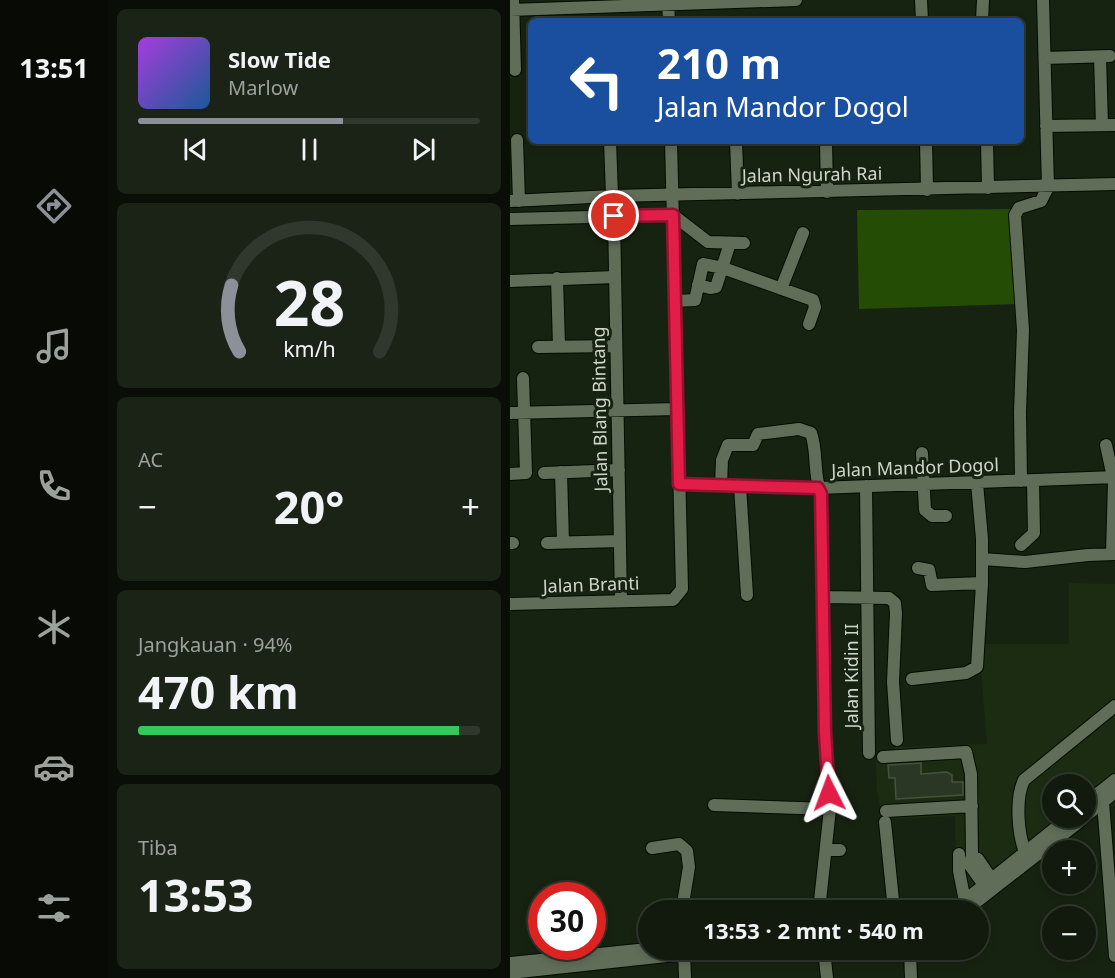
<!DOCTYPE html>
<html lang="id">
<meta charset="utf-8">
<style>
:root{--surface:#111a0d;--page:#1a2316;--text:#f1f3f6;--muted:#9ca19d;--line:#30382e;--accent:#8c9099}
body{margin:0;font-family:"Noto Sans",sans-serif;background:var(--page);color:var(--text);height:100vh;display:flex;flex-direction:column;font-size:22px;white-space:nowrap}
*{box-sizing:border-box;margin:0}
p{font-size:20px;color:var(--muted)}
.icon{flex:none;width:33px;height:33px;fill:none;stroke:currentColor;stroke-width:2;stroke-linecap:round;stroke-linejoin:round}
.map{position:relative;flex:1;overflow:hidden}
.drawer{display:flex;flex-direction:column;gap:9px;padding:9px;background:#090e07;width:402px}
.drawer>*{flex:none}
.guide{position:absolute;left:18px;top:18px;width:496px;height:126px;border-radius:9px;box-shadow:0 3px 9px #0003,0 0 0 2px var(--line);background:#1a4fa0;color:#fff;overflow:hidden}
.buttons{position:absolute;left:532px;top:774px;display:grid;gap:12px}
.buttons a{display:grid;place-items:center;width:54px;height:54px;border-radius:50%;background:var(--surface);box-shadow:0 3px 9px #0003,0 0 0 2px var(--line);font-size:30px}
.speed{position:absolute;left:18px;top:882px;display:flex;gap:12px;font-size:30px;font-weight:700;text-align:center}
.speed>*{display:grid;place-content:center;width:78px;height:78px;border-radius:50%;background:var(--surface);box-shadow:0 3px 9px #0003,0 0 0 2px var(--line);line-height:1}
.speed .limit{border:9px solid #d22;background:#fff;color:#111}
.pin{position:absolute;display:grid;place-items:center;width:51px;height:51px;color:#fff;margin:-26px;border:3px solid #fff;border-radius:50%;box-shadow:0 2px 6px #0007}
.me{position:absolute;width:66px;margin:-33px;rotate:357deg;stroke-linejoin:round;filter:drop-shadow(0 0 4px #0008)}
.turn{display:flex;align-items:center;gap:21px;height:126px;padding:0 30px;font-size:27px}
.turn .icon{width:78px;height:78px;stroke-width:2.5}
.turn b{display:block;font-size:42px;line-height:51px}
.big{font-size:45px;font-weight:700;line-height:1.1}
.drawer .widget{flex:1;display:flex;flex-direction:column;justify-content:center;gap:9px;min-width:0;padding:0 21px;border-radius:9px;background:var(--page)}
.drawer .dial{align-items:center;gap:0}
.dial svg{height:156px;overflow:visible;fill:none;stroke:var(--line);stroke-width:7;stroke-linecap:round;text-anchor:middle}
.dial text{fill:var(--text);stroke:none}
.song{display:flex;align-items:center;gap:18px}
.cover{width:72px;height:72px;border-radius:9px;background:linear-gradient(135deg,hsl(280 70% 55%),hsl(210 70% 35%))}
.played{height:6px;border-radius:3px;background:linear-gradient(90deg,var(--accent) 60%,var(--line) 60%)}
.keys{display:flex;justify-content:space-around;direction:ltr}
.heat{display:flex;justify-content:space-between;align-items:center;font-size:33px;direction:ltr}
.charge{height:9px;border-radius:4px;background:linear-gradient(90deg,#34c759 94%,var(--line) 0)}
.trip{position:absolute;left:128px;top:900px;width:351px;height:60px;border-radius:30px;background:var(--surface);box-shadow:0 3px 9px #0003,0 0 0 2px var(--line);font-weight:700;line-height:60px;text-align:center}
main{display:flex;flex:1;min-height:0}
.dock{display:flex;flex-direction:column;width:108px;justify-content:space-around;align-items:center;background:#070a05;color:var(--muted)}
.dock .icon{width:42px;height:42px}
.dock .on{color:var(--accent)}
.dock b{font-size:27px;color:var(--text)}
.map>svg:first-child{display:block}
</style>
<main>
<nav class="dock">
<b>13:51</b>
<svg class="icon on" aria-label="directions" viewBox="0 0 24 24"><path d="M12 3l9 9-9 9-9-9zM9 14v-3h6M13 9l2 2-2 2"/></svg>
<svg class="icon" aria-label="music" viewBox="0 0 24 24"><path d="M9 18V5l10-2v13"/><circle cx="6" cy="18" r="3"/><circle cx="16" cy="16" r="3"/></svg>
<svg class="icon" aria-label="phone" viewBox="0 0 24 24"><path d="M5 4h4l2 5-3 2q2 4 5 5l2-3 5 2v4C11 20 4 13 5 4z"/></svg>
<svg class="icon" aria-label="climate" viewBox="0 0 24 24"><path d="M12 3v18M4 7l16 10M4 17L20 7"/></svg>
<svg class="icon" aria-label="car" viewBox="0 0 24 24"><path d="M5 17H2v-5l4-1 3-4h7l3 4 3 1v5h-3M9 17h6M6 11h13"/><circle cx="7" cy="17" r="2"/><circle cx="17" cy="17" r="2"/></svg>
<svg class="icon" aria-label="filters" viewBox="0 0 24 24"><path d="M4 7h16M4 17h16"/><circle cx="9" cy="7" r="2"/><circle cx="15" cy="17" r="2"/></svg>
</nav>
<section class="drawer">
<div class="widget">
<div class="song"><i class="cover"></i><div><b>Slow Tide</b><p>Marlow</p></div></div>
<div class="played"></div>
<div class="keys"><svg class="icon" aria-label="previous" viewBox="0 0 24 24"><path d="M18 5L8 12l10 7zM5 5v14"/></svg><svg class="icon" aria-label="pause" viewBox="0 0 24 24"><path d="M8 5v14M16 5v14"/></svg><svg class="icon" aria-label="next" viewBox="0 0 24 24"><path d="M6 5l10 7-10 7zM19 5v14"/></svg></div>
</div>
<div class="widget dial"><svg viewBox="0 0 100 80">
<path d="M14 69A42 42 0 1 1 86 69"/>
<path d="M14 69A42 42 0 0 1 10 35" stroke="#8c9099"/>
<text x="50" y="56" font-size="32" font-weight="700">28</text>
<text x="50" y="72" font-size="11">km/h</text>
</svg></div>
<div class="widget"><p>AC</p>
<div class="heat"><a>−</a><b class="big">20°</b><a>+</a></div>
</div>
<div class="widget"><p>Jangkauan · 94%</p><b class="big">470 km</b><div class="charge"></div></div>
<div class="widget"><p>Tiba</p><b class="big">13:53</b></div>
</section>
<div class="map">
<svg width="605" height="978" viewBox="0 0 605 978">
<rect width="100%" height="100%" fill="#172311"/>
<!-- built -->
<path fill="#1c2c13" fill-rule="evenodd" d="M559,583L605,584V803L589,816L524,859L468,911L451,910L446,872L445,816L372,819L367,790L366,760L386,747L477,744L470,658L471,644H559ZM543,784H576V818H543Z"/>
<!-- green -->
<path fill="#244c04" d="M512,209L511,304L349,309L347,210Z"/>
<!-- building -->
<path fill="#2a3724" stroke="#45533e" stroke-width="1.5" d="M411,763V774L437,772L442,775V782H453V795L386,799L385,778H379L378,765Z"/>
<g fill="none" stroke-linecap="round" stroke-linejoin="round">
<!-- minor casing -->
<g stroke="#030c01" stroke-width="14">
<path id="minor" d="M3,0L5,70
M158,0L159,21
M411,0L412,21
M0,10L286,0
M472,21L473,0
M590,57L592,125
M535,58L600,56
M536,126L605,125
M7,140L9,201
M100,141L102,196
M226,141L228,194
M316,141L317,192
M416,141L417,190
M477,141L478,188
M0,201L102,196L605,184
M104,216L111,601
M0,219L163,215L198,242L234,243
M47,278L49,346
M0,281L105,277
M188,285L200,288L206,287L220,243
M271,289L293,233
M165,301L185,300L193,264L213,268L303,300L305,307L299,324
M28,347L106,346
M0,413L167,409
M596,445L604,482L602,554
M412,453L415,510L422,516H436
M51,472L53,542
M34,473L109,470
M0,474L16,473L13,378
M511,481L510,412L513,330L505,215L509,208L531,201L538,187L533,0
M169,484L308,488L605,477
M211,485L212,460L218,445H243L248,434L289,429L301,433C308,453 303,474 311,494L315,733L320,809L309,910
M230,486L237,595
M356,486L359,753
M0,543H3
M37,543L110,541
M511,545L524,533L523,481
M472,559L515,562L578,555L605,554
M408,568L419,570L422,585L472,583
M313,597L379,598L385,603L386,613L383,682L387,740
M0,604L163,600L172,589L161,141
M402,679L456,673L467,667L472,583V539L467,483
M373,757L456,752L461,774L462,856L459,864L479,892
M588,793L593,802L605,956
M576,803L605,780
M204,805L320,809
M376,811L462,806
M576,816L605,792
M375,822L384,910
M142,848L169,844L177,851L179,867L172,910
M316,850H330
M515,852C508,834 505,798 514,780L605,706
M449,854V871L455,901
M462,856L468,859L485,884
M443,910L558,818
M456,910L574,818
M174,950L175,978
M314,950L317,978
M400,950L401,978
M0,963L138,949
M0,973L212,950"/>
</g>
<!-- minor -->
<use href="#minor" stroke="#606e59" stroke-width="12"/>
</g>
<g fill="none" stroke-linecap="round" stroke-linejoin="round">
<!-- route casing -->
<g stroke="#92132f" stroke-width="15">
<path id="route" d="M104,216L163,215L169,484L308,488L311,494L315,733L319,793"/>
</g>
<!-- route -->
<use href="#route" stroke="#e11d48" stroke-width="10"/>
</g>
<g text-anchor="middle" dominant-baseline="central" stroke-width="6" stroke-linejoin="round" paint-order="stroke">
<!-- street labels -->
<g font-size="18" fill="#ced7cb" stroke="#172311">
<text transform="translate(302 174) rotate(-1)">Jalan Ngurah Rai</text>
<text transform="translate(89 409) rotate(-91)">Jalan Blang Bintang</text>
<text transform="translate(405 467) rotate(-2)">Jalan Mandor Dogol</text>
<text transform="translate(81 584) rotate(-2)">Jalan Branti</text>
<text transform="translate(341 676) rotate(-90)">Jalan Kidin II</text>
</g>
</g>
</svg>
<div class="buttons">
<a><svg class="icon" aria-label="search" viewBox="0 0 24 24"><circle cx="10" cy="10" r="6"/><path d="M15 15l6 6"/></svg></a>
<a>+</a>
<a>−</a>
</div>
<div class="speed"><div class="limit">30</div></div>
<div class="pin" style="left:104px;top:216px;background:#d93025"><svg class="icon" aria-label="arrive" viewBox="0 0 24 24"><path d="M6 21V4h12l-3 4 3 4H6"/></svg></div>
<svg class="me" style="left:319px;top:793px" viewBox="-20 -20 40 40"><path d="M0-17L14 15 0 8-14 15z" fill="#e11d48" stroke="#fff" stroke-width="4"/></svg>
<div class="trip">13:53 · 2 mnt · 540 m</div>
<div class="guide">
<div class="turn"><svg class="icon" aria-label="left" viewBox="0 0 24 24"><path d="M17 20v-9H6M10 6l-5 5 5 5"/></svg><div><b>210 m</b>Jalan Mandor Dogol</div></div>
</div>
</div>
</main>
